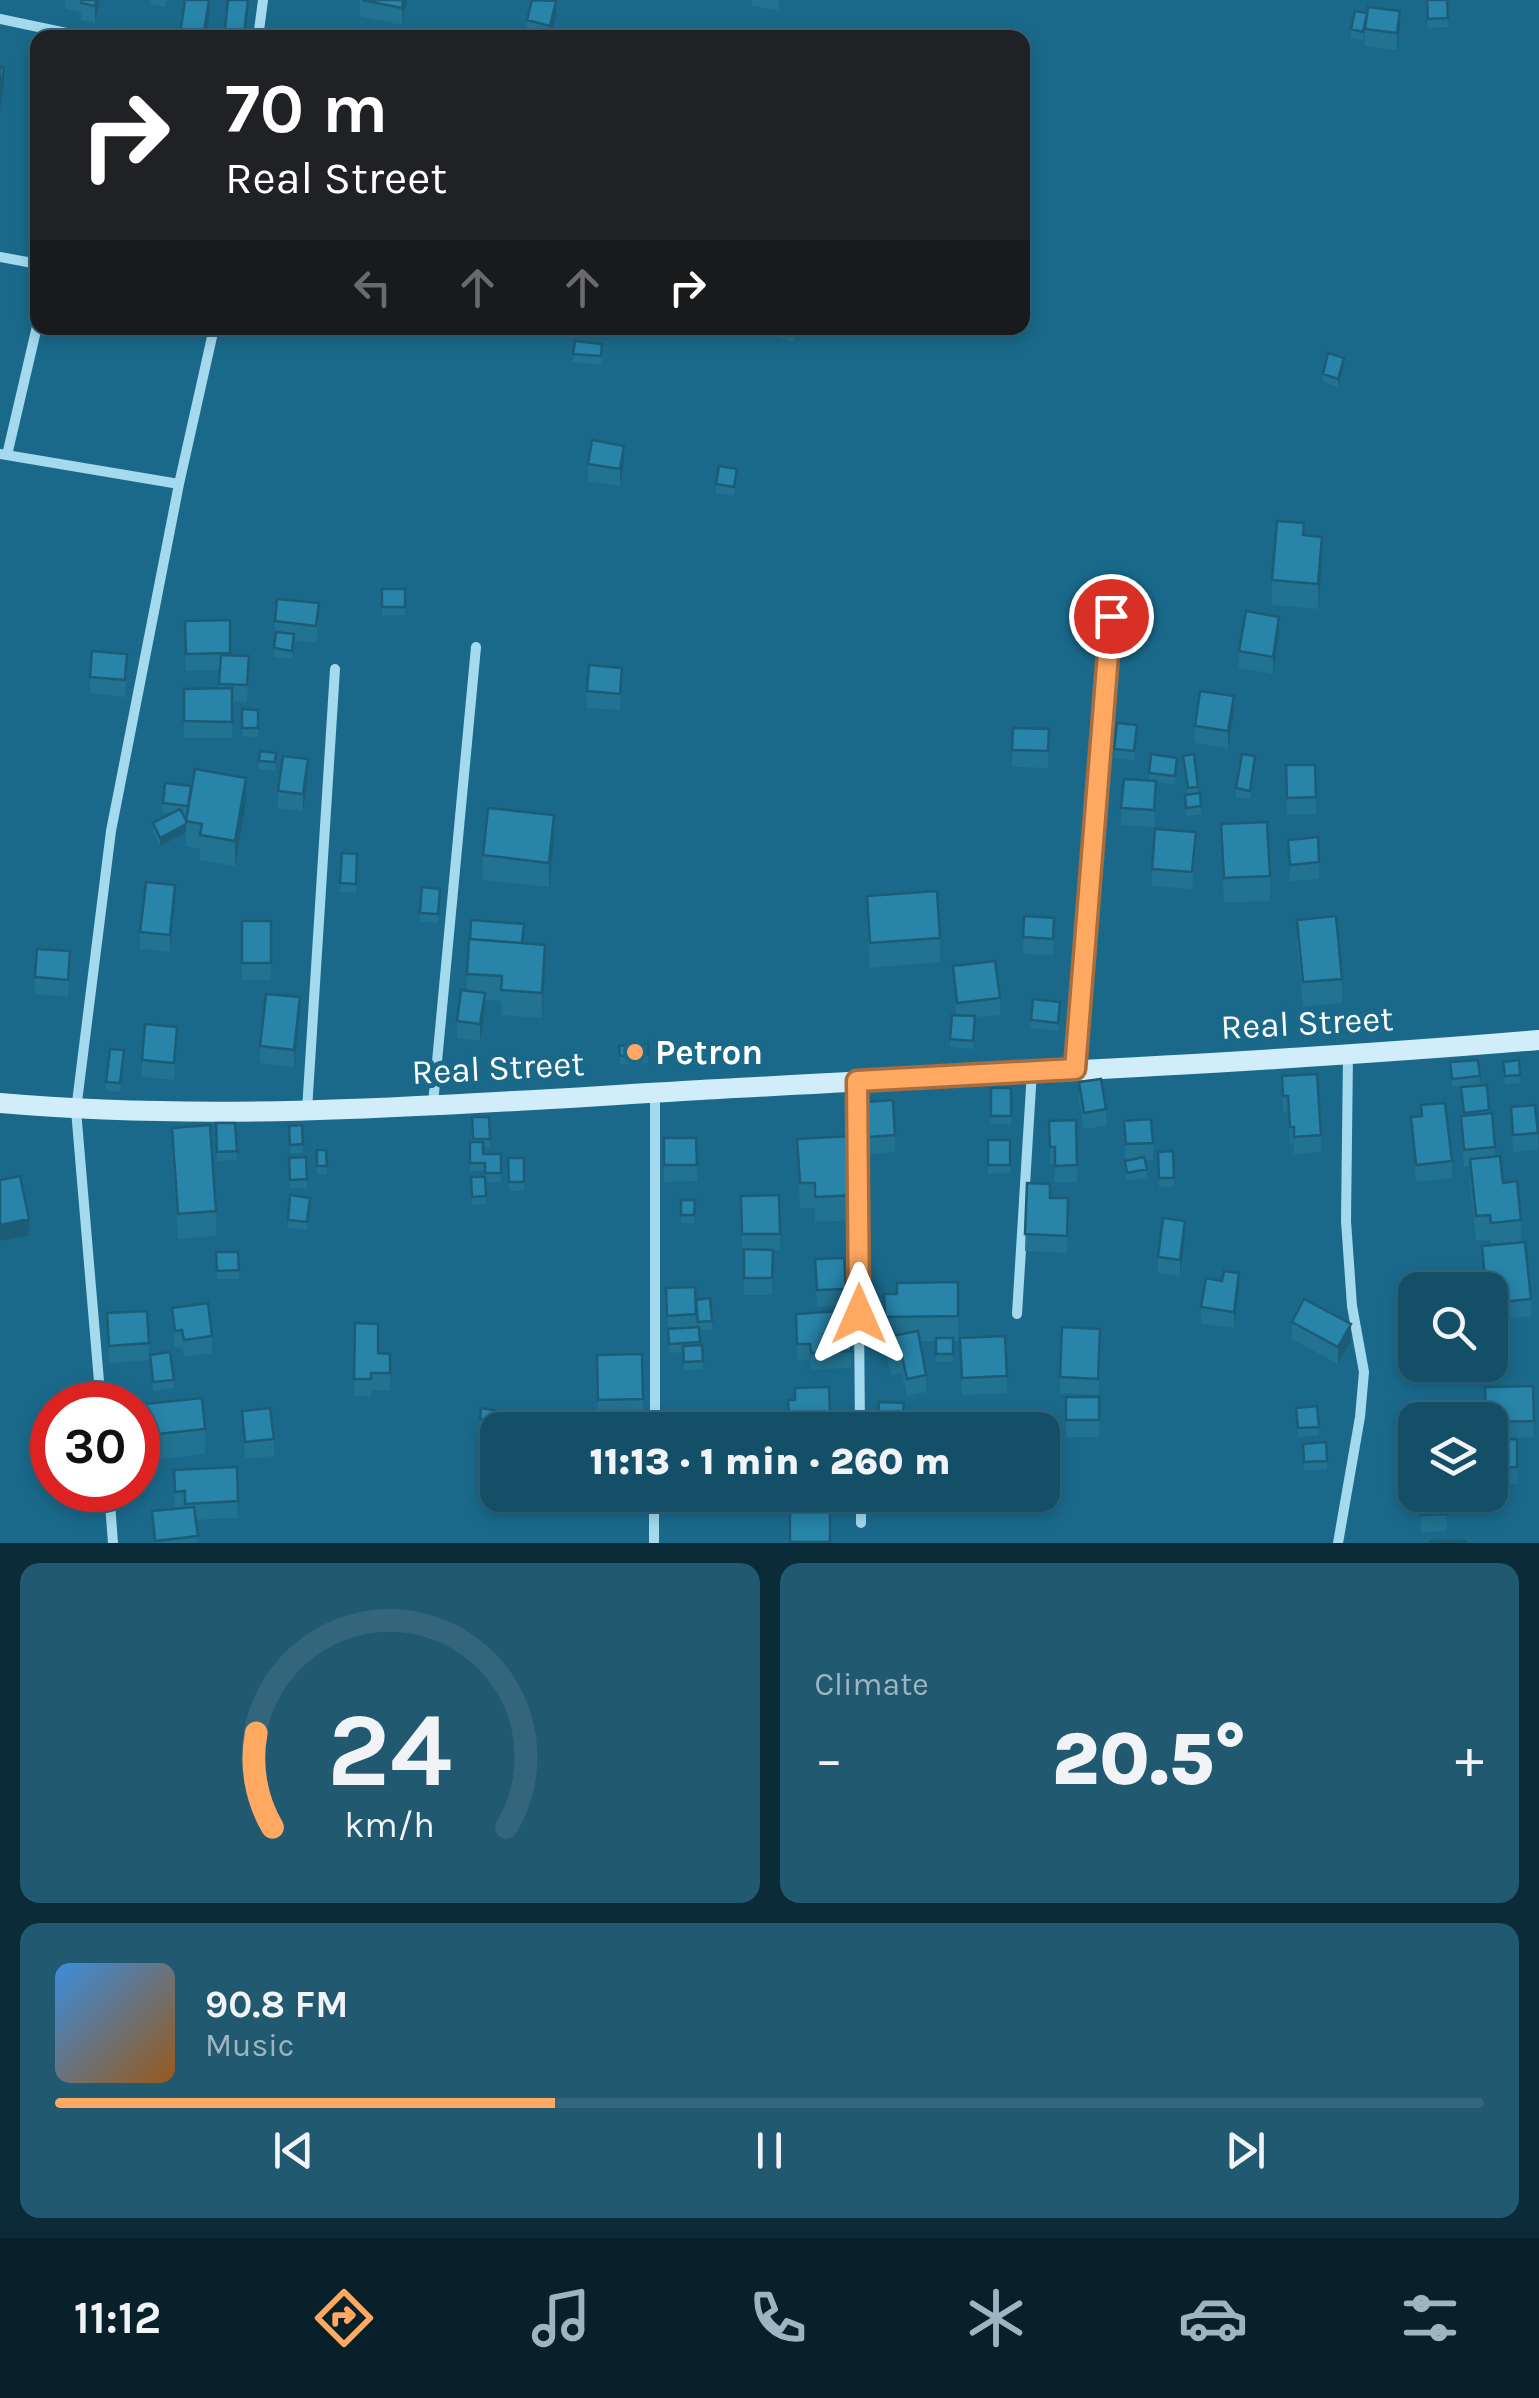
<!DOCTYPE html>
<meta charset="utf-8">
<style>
:root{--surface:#144f68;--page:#215971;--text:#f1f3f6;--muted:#9db5c0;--line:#33667c;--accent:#ffa861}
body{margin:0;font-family:Karla,sans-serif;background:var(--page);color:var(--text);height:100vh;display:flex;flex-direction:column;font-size:38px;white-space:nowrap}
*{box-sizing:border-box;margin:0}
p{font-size:32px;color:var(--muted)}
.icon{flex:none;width:55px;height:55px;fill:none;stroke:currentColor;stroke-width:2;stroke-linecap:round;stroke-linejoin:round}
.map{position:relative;height:1543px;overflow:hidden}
.drawer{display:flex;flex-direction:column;gap:20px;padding:20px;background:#0b2b39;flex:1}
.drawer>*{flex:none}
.top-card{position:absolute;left:30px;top:30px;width:1000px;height:305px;border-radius:20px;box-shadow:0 5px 15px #0003,0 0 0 2px var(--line);background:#202124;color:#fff;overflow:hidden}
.controls{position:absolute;left:1398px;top:1272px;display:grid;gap:20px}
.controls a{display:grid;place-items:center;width:110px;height:110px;border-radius:20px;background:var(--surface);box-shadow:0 5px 15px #0003,0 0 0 2px var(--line);font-size:50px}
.speed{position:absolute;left:30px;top:1382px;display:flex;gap:20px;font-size:50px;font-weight:700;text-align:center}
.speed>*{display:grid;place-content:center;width:130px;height:130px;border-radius:50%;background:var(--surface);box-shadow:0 5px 15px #0003,0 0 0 2px var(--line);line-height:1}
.speed .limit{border:15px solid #d22;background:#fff;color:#111}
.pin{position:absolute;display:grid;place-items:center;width:85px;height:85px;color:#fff;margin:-42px;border:5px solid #fff;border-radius:50%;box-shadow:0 2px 10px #0007}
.me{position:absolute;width:110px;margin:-55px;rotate:0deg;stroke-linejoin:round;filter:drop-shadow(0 0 8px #0008)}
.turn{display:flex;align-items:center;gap:35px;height:210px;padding:0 30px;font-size:45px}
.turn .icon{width:130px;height:130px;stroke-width:2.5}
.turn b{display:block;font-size:70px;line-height:85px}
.lanes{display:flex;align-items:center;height:95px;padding:0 30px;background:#0003;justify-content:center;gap:50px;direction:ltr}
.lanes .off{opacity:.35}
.big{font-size:75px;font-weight:800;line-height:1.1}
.drawer .card{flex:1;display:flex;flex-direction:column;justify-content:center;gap:15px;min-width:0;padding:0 35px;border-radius:20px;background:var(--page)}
.drawer .dial{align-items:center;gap:0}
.dial svg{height:260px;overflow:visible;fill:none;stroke:var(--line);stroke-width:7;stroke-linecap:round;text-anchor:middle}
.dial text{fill:var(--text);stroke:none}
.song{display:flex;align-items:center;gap:30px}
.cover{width:120px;height:120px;border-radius:15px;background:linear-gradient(135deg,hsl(210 70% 55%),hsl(30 70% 35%))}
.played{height:10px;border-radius:5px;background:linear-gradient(90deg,var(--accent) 35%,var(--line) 35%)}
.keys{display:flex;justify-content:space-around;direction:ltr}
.heat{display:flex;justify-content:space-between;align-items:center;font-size:55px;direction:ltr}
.drawer .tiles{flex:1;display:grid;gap:20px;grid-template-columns:1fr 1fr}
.card:last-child{grid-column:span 2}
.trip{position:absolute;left:480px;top:1412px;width:580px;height:100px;border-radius:20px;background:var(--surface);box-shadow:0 5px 15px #0003,0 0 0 2px var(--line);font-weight:800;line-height:100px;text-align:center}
.menu{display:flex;height:160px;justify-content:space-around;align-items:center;background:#08202a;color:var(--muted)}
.menu .icon{width:70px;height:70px}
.menu .active{color:var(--accent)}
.menu b{font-size:45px;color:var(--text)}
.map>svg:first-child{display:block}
</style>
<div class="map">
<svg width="1539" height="1543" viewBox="0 0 1539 1543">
<rect width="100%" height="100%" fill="#1a698b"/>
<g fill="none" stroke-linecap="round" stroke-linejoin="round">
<!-- minor -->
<path stroke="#a4d9ee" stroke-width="10" d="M0,19L90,38
M258,38L263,0
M0,257L38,264
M0,454L179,484
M7,455L38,322
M1075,1069L1111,616
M857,1082L860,1430
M433,1104L476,647
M307,1110L335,669
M1017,1314L1032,1071
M101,1405L76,1110L111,831L179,484L214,328
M655,1430V1094
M109,1490L113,1543
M861,1495V1523
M654,1543V1495
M1338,1543L1360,1417L1364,1372L1352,1306L1346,1221L1348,1055"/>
<!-- secondary -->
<path stroke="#d1edfa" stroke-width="20" d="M0,1103C239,1124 481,1102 719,1089C993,1074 1267,1063 1539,1040"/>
</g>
<!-- wall -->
<path fill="#227291" d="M65,0H100L95,23L81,20V12L65,8Z
M151,0H167L165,7L151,4Z
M360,0H407L402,25L360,16Z
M752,0H779L778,10L752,6Z
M1427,0H1447L1448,27L1428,28Z
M1368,7L1400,11V28L1397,50L1365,46V27L1363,40L1351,38V29L1355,11L1367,13V17Z
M249,10L246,38H225V29Z
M556,18L551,38L527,37V20Z
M776,328H798L794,342L776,337Z
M575,341L602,344L601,365L573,362Z
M1344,366L1338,387L1323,382V374Z
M624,462L620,486L588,481V464Z
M737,478L734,496L716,493V484Z
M1322,562L1318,609L1272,605V580Z
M382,589H405V615L382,616Z
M319,620L316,643L294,640L292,659L274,657L275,621Z
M185,621L230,653V655L249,673L247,702L232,701V738H184V689H219L220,670L186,671Z
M1279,634L1273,674L1239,668V651Z
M127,671L125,697L90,693V677Z
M622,684L620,710L587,708V691Z
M242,709L258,710V737L242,736Z
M1234,713L1228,748L1195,743V726Z
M1013,728L1049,729L1048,768L1012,767Z
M1137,733L1134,760L1114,758V749Z
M1183,756L1198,787V793H1200L1201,815L1186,816L1185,795L1188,794Z
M259,761H276L275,771L259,769Z
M1255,765L1250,799L1236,797V788Z
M1286,765H1315L1316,814H1287Z
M1177,766L1175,785L1156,782L1154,827L1121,825V808L1149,780V773Z
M308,776L303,811L278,808V791Z
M163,803H246L235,866L200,860V849L186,846V832L160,846L153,832V823L173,813L163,812Z
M1221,824L1270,876V901L1224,903Z
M554,840L549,887L483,880V855Z
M1288,840L1319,862V879L1290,881Z
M1196,849L1192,889L1152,886V869Z
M342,853L357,854L356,893L340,892Z
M440,889L438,923L420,921V913Z
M867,896L940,938V962L870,968L867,921Z
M175,902L170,952L140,949V932Z
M1024,916L1054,918L1053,955L1023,954Z
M1297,920L1342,979V1003L1303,1007L1297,945Z
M242,921H271V980H242Z
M523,943L545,969L542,1018L501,1015V1001L485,1000L480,1041L457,1038V1021L467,990V974Z
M953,966L1000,998V1015L975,1017L973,1049L950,1047L952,1015H956Z
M70,968L68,997L35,994V977Z
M1060,1002L1058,1031L1031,1028V1020Z
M300,1014L294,1067L260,1063V1046Z
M177,1044L174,1080L142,1077V1060Z
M648,1044V1063L620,1065L619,1046Z
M124,1059L120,1092L106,1090V1082Z
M1478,1060L1480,1085L1452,1087L1450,1062Z
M1503,1062L1520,1075V1083L1505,1085Z
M1282,1076L1321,1135V1152L1294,1154V1143L1290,1144L1288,1112L1283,1113Z
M1079,1082L1106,1109V1126L1084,1129L1079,1099Z
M1487,1085L1495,1156L1503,1183L1521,1220V1242L1531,1299V1316L1490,1320V1290H1485L1482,1246L1491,1245L1490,1240L1476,1241L1470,1184V1166L1464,1167L1461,1133V1116H1462L1461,1087Z
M991,1088H1011V1124H991Z
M866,1102L895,1135V1152L869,1154Z
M1421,1105L1452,1161V1178L1416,1182L1411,1117L1421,1116Z
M1511,1107L1538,1133V1150L1513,1152Z
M472,1117H489L490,1147H483V1154H501V1182H485V1171H470Z
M1076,1120L1077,1182H1055V1164H1050L1049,1121Z
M1124,1121L1153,1143V1160H1145L1147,1177L1127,1181L1125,1169Z
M216,1123H235L237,1160L217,1161Z
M302,1125L303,1153H290L289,1126Z
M172,1128L216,1211V1236L178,1239L172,1153Z
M664,1138L697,1165V1181L664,1182Z
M797,1139L856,1195V1220L815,1222V1208H800Z
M988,1140H1010V1173L988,1174Z
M317,1150H326L327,1174L317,1175Z
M1173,1151L1174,1186L1159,1187L1158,1152Z
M306,1157L307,1188H290L289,1158Z
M508,1158H524V1191H509Z
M471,1177H485L486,1204L472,1205Z
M1027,1183L1050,1198H1068L1067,1253L1025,1251Z
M741,1196L780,1234V1250H773L772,1295H744V1250H742Z
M681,1200H695L694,1223H681Z
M310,1206L307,1230L288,1228V1220Z
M1185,1238L1180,1276L1158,1273V1257Z
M216,1252H238L239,1279H217Z
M815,1259L846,1289V1305L817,1307Z
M958,1282V1341H953V1362H936V1341H920L926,1375V1392L907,1396L902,1373L891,1375L887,1354V1342H885L884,1294H897Z
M695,1287L696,1327H698L696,1308L712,1321V1329L699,1331L700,1345H702L703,1369L684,1370L683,1352L669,1353L666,1288Z
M1239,1290L1234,1328L1201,1324V1307Z
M172,1308L212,1336V1353L184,1357L182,1347L175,1348Z
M107,1313L149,1343V1360L109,1363Z
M796,1314L842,1330L851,1351V1368L811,1370L810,1360L797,1361Z
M1292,1322L1351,1341L1338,1364L1292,1339Z
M355,1323L378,1354H390V1390H371V1396H354Z
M960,1338L1007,1376V1393L962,1395Z
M1100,1346L1098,1395L1060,1393V1377Z
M642,1354L643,1416L598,1417L597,1355Z
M150,1355L174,1380V1388L153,1391Z
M1533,1386L1534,1437L1490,1439V1420Z
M1066,1397H1099V1437H1066Z
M788,1400L831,1430H789Z
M879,1402L904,1403L903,1430H877Z
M138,1405L205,1429V1454L138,1461Z
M1317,1406L1319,1435L1298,1437L1296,1408Z
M242,1411L274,1439V1456L245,1459Z
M480,1419H498L496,1430L480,1428Z
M1490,1440L1517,1467V1484H1490Z
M1303,1444L1327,1461V1469L1304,1471Z
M237,1467L238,1518L196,1520L198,1543H154L152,1511L175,1509L174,1470Z
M1420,1495H1446L1447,1531L1421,1532Z"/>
<!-- shaded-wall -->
<path fill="#1c5c76" d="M96,0H100L95,23V6Z
M209,0L210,11L206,38H203Z
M249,0L246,38H244V32Z
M403,0H407L402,25V8Z
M556,1V18L550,38V26Z
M1400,11V28L1397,50V33Z
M4,68V85L0,110V93Z
M1344,358V366L1338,387V379Z
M624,446V462L620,486V469Z
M1322,537V562L1318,609V584Z
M1279,617V634L1273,674V657Z
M1234,696V713L1228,748V731Z
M308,759V776L303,811V794Z
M246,778V803L235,866V841Z
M554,815V840L549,887V863Z
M186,824V832L160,846V838Z
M175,885V902L170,952V935Z
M545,945V969L542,1018V993Z
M485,993V1010L480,1041V1024Z
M300,997V1014L294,1067V1050Z
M29,1219V1235L0,1241V1225Z
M1185,1221V1238L1180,1276V1260Z
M1239,1273V1290L1234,1328V1312Z
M1351,1324V1341L1338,1364V1347Z"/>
<!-- building -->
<path fill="#2884a9" stroke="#1c5c76" stroke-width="2.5" d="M81,0H96L95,6L81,3Z
M185,0H209L203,37L180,34Z
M228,0H248L244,32L225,29Z
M362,0H403L402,8Z
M532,0L556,1L550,26L527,20Z
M1427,0H1447L1448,18L1428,19Z
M1368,7L1400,11L1397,33L1365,29Z
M1355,11L1367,13L1363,32L1351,29Z
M0,67L4,68L0,93Z
M776,328H795L794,333Z
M575,341L602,344L601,356L573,354Z
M1328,353L1344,358L1338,379L1323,374Z
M592,440L624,446L620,469L588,464Z
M719,466L737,469L734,487L716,484Z
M1277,521L1304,523L1303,535L1322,537L1318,584L1272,580Z
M382,589H405V607H382Z
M277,599L319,603L316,626L275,621Z
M1246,611L1279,617L1273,657L1239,651Z
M230,620V653L186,654L185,621Z
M276,632L294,634L292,651L274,648Z
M92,651L127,654L125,680L90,677Z
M221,655L249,656L247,685L219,684Z
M589,665L622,668L620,694L587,691Z
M232,688V722L184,721V689Z
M1200,691L1234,696L1228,731L1195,726Z
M242,709L258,710V728H242Z
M1117,723L1137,725L1134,751L1114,749Z
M1013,728L1049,729L1048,751L1012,750Z
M260,751L276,753L275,762L259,761Z
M1151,754L1177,758L1175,776L1149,773Z
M1194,754L1198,787L1188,788L1183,756Z
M1242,754L1255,756L1250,791L1236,788Z
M283,756L308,759L303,794L278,791Z
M1286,765H1315L1316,797L1287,798Z
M195,769L246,778L235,841L200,835L202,824L186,821Z
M1124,779L1156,781L1154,810L1121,808Z
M165,783L191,786L188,806L163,803Z
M1200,793L1201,806L1186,808L1185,795Z
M488,808L554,815L549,863L483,855Z
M180,809L187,822L186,821V824L160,838L153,823Z
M1267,822L1270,876L1224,878L1221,824Z
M1155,829L1196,832L1192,872L1152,869Z
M1318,837L1319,862L1290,865L1288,840Z
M342,853L357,854L356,884L340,883Z
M146,882L175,885L170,935L140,932Z
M422,887L440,889L438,914L420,913Z
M937,891L940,938L870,943L867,896Z
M1024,916L1054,918L1053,939L1023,937Z
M1336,916L1342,979L1303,982L1297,920Z
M471,920L524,924L522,943L470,939Z
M242,921H271V963H242Z
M469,939L545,945L542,993L501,990L502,976L467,974Z
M37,949L70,951L68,980L35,977Z
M995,961L1000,998L957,1003L953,966Z
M461,990L485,993L480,1024L457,1021Z
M266,994L300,997L294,1050L260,1046Z
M1033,999L1060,1002L1058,1023L1031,1020Z
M952,1015L975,1016L973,1041L950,1039Z
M145,1024L177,1027L174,1063L142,1060Z
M648,1044V1054L620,1056L619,1046Z
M110,1049L124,1050L120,1083L106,1082Z
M1478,1060L1480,1076L1452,1079L1450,1062Z
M1519,1060L1520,1075L1505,1076L1503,1062Z
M1317,1074L1321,1135L1294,1137V1127H1290L1288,1096H1283L1282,1076Z
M1101,1079L1106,1109L1084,1113L1079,1082Z
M1487,1085L1489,1110L1464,1113L1461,1087Z
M991,1088H1011V1116H991Z
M893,1100L895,1135L869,1137L866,1102Z
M1445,1103L1452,1161L1416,1165L1411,1117L1422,1116L1421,1105Z
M1535,1105L1538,1133L1513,1135L1511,1107Z
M1492,1113L1495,1147L1464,1150L1461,1116Z
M472,1117H489L490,1139H473Z
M1151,1119L1153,1143L1126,1144L1124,1121Z
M1076,1120L1077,1165L1055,1166V1147H1050L1049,1121Z
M216,1123H235L237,1151L217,1152Z
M210,1125L216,1211L178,1214L172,1128Z
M302,1125L303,1144L290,1145L289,1126Z
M853,1136L856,1195L815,1197V1183H800L797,1139Z
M664,1138H696L697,1165H664Z
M988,1140H1010V1165H988Z
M470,1142H483V1154H501V1173H485V1163H470Z
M317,1150H326L327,1166H317Z
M1173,1151L1174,1178H1159L1158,1152Z
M1500,1156L1503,1183L1517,1181L1521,1220L1491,1223L1490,1215L1476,1216L1470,1159Z
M306,1157L307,1179L290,1180L289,1158Z
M1144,1157L1147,1169L1127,1173L1125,1161Z
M508,1158H524V1182H509Z
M20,1176L29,1219L0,1225V1180Z
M471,1177H485L486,1196L472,1197Z
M1027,1183L1050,1184V1198H1068L1067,1236L1025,1234Z
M290,1195L310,1198L307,1222L288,1220Z
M779,1195L780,1234H742L741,1196Z
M681,1200H695L694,1215H681Z
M1163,1218L1185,1221L1180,1260L1158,1257Z
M1525,1242L1531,1299L1490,1303V1290H1486L1482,1246Z
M744,1249L773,1250L772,1278H744Z
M216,1252H238L239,1270L217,1271Z
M844,1258L846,1289L817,1290L815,1259Z
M1224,1271L1239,1273L1234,1312L1201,1307L1206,1278L1222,1281Z
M958,1282V1316L885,1317L884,1294H897V1283Z
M695,1287L696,1314L667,1316L666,1288Z
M710,1298L712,1321L698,1322L696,1300Z
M1304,1299L1351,1324L1338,1347L1292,1322Z
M208,1303L212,1336L184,1340L182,1330L175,1331L172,1308Z
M147,1311L149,1343L109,1346L107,1313Z
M841,1311L842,1330L850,1329L851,1351L811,1353L810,1344H797L796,1314Z
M355,1323L378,1324V1353L390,1354V1373H371V1379H354Z
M699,1327L700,1342L669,1344L668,1329Z
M1062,1327L1100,1329L1098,1379L1060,1377Z
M918,1331L926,1375L907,1379L902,1356L891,1358L887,1337Z
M1005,1336L1007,1376L962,1378L960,1338Z
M936,1338H953V1354H936Z
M702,1345L703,1361L684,1362L683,1346Z
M170,1352L174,1380L153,1382L150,1355Z
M642,1354L643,1399L598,1400L597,1355Z
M1533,1386L1534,1421L1490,1422V1420H1486L1485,1387Z
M829,1387L831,1430H797L796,1416H789L788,1400H795V1388Z
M1066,1397H1099V1420H1066Z
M202,1398L205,1429L138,1436V1405H135Z
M879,1402L904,1403L902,1428L877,1426Z
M1317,1406L1319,1427L1298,1428L1296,1408Z
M270,1408L274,1439L245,1442L242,1411Z
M481,1408L498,1411L496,1422L480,1419Z
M928,1418L949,1420L948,1430H927Z
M1517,1439V1467L1490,1468V1440Z
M1326,1442L1327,1461L1304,1462L1303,1444Z
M237,1467L238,1501L185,1504V1491L175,1492L174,1470Z
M1421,1495H1446L1447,1514L1421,1515Z
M194,1507L198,1536L155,1541L152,1511Z
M790,1511H830V1542H790Z
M1431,1541H1465V1543H1431Z"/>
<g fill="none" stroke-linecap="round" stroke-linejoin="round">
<!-- route casing -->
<g stroke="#a66d3f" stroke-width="25">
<path id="route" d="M859,1314L857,1081L1075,1069L1111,616"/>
</g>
<!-- route -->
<use href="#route" stroke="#ffa861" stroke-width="18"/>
</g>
<!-- markers -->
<circle fill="#ffa861" stroke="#1a698b" stroke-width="4" cx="635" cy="1052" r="10"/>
<g text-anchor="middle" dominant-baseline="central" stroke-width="10" stroke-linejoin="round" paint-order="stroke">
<!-- street labels -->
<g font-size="35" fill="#fff" stroke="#1a698b">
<text transform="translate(1307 1023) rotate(-3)">Real Street</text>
<text transform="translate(498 1068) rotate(-3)">Real Street</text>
</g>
<!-- poi labels -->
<g font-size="35" font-weight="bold" fill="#fff" stroke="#1a698b" text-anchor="start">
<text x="655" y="1052">Petron</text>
</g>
</g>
</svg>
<div class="controls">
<a><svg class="icon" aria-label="search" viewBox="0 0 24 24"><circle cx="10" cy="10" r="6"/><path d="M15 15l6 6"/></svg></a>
<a><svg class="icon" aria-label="layers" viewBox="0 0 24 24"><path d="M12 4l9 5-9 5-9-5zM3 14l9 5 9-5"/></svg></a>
</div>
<div class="speed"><div class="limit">30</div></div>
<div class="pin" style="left:1111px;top:616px;background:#d93025"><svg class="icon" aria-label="arrive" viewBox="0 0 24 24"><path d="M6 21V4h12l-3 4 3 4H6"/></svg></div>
<svg class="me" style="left:859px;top:1314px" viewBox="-20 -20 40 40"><path d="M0-17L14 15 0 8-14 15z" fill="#ffa861" stroke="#fff" stroke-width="4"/></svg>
<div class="trip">11:13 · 1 min · 260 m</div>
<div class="top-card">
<div class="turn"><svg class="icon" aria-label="right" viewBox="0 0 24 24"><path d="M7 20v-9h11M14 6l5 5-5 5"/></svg><div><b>70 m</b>Real Street</div></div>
<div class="lanes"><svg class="icon off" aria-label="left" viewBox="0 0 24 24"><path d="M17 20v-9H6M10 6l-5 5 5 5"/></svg><svg class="icon off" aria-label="ahead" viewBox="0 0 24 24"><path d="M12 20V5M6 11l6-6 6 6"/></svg><svg class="icon off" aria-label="ahead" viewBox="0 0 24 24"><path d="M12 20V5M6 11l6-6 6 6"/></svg><svg class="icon" aria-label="right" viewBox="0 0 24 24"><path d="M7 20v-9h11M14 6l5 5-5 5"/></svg></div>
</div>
</div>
<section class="drawer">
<div class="tiles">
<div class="card dial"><svg viewBox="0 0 100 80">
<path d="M14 69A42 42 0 1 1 86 69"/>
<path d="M14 69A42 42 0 0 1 9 40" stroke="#ffa861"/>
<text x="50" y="56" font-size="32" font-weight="700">24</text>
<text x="50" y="72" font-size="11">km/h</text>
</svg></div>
<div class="card"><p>Climate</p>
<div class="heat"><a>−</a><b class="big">20.5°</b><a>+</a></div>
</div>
<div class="card">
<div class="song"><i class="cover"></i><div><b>90.8 FM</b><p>Music</p></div></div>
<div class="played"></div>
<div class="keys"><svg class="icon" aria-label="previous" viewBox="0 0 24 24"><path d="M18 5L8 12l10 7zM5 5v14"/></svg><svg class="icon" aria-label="pause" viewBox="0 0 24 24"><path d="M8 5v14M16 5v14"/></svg><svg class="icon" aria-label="next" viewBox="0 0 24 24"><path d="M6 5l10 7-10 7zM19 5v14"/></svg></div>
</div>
</div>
</section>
<nav class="menu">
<b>11:12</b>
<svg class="icon active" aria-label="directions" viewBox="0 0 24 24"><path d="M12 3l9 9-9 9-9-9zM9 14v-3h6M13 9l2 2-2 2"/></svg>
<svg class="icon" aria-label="music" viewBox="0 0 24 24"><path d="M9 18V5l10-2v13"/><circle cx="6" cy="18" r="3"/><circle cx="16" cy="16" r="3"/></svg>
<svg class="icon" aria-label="phone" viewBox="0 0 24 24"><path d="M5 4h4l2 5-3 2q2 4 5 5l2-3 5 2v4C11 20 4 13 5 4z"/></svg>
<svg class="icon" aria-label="climate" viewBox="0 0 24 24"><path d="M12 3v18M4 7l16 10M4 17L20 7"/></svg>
<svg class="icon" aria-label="car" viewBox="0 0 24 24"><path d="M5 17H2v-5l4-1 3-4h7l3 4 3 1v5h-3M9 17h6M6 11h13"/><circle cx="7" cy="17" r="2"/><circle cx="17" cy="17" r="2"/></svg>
<svg class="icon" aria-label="filters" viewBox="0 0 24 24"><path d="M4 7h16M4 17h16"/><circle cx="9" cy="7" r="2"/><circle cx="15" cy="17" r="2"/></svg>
</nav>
